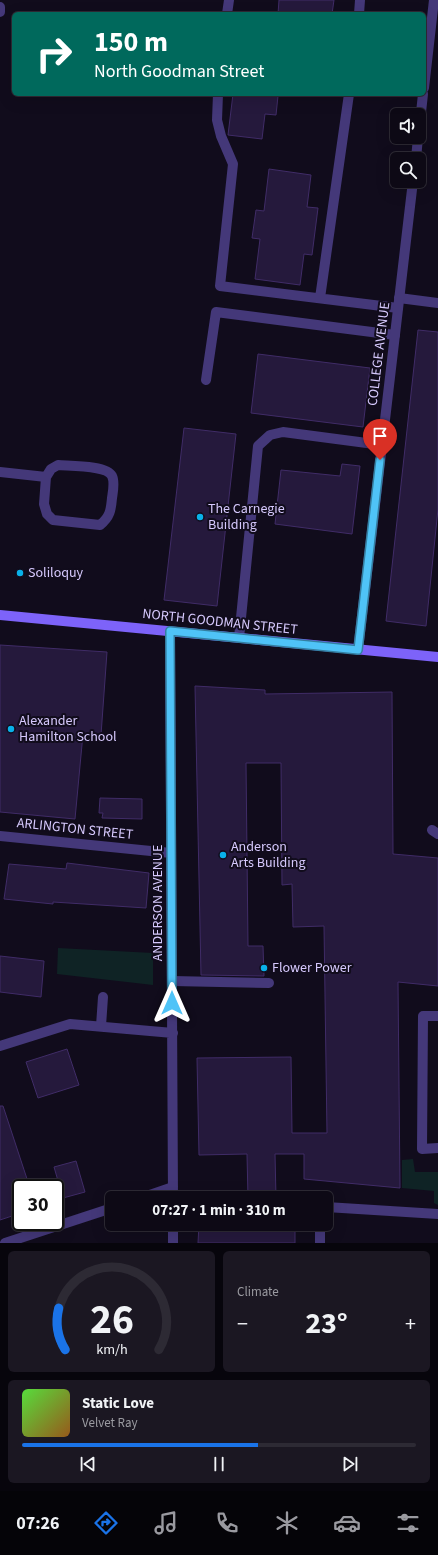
<!DOCTYPE html>
<meta charset="utf-8">
<style>
:root{--surface:#0d0915;--page:#1b1722;--text:#f1f3f6;--muted:#9a9aa0;--line:#2d2a34;--accent:#1a73e8}
body{margin:0;font-family:"Source Sans 3",sans-serif;background:var(--page);color:var(--text);height:100vh;display:flex;flex-direction:column;font-size:15px;white-space:nowrap}
*{box-sizing:border-box;margin:0}
p{font-size:13px;color:var(--muted)}
.icon{flex:none;width:22px;height:22px;fill:none;stroke:currentColor;stroke-width:2;stroke-linecap:round;stroke-linejoin:round}
.map{position:relative;height:1243px;overflow:hidden}
.side{display:flex;flex-direction:column;gap:8px;padding:8px;background:#07050c;flex:1}
.side>*{flex:none}
.hud{position:absolute;left:12px;top:12px;width:414px;height:84px;border-radius:6px;box-shadow:0 4px 16px #0002,0 0 0 1px var(--line);background:#00695c;color:#fff;overflow:hidden}
.tools{position:absolute;left:390px;top:108px;display:grid;gap:8px}
.tools a{display:grid;place-items:center;width:36px;height:36px;border-radius:6px;background:var(--surface);box-shadow:0 4px 16px #0002,0 0 0 1px var(--line);font-size:20px}
.speed{position:absolute;left:12px;top:1179px;display:flex;gap:8px;font-size:20px;font-weight:700;text-align:center}
.speed>*{display:grid;place-content:center;width:52px;height:52px;border-radius:50%;background:var(--surface);box-shadow:0 4px 16px #0002,0 0 0 1px var(--line);line-height:1}
.speed .limit{border:2px solid #111;border-radius:6px;background:#fff;color:#111}
.pin{position:absolute;display:grid;place-items:center;width:34px;height:34px;color:#fff;margin:-41px -17px;border-radius:50% 50% 50% 0;rotate:-45deg;box-shadow:0 0 4px #0007}
.pin .icon{rotate:45deg}
.me{position:absolute;width:44px;margin:-22px;rotate:0deg;stroke-linejoin:round;filter:drop-shadow(0 0 3px #0008)}
.turn{display:flex;align-items:center;gap:14px;height:84px;padding:0 16px;font-size:18px}
.turn .icon{width:52px;height:52px;stroke-width:2.5}
.turn b{display:block;font-size:28px;line-height:34px}
.big{font-size:30px;font-weight:700;line-height:1.1}
.side .widget{flex:1;display:flex;flex-direction:column;justify-content:center;gap:6px;min-width:0;padding:0 14px;border-radius:6px;background:var(--page)}
.side .dial{align-items:center;gap:0}
.dial svg{height:104px;overflow:visible;fill:none;stroke:var(--line);stroke-width:7;stroke-linecap:round;text-anchor:middle}
.dial text{fill:var(--text);stroke:none}
.song{display:flex;align-items:center;gap:12px}
.cover{width:48px;height:48px;border-radius:6px;background:linear-gradient(135deg,hsl(110 70% 55%),hsl(30 70% 35%))}
.played{height:4px;border-radius:2px;background:linear-gradient(90deg,var(--accent) 60%,var(--line) 60%)}
.keys{display:flex;justify-content:space-around;direction:ltr}
.heat{display:flex;justify-content:space-between;align-items:center;font-size:22px;direction:ltr}
.side .tiles{flex:1;display:grid;gap:8px;grid-template-columns:1fr 1fr}
.widget:last-child{grid-column:span 2}
.trip{position:absolute;left:105px;top:1191px;width:228px;height:40px;border-radius:6px;background:var(--surface);box-shadow:0 4px 16px #0002,0 0 0 1px var(--line);font-weight:700;line-height:40px;text-align:center}
.tabs{display:flex;height:64px;justify-content:space-around;align-items:center;background:#050408;color:var(--muted)}
.tabs .icon{width:28px;height:28px}
.tabs .current{color:var(--accent)}
.tabs b{font-size:18px;color:var(--text)}
.map>svg:first-child{display:block}
</style>
<div class="map">
<svg width="438" height="1243" viewBox="0 0 438 1243">
<rect width="100%" height="100%" fill="#110c1c"/>
<!-- green -->
<path fill="#0f2325" d="M58,948L153,953V985L57,974Z
M413,1159L415,1172H438V1205L434,1203V1191L402,1188V1160Z"/>
<!-- building -->
<path fill="#25193c" stroke="#402c67" d="M279,0H334L332,14H278Z
M233,94L278,96L276,115L265,114L262,139L228,135Z
M269,169L311,175L307,207L318,208L312,255L304,254L300,285L255,279L260,239L252,238L256,210L264,211Z
M418,330L438,332V509L426,626L386,621Z
M258,354L370,368L363,427L251,413Z
M184,428L236,434L217,606L164,600Z
M342,464L360,466L352,534L275,524L281,470L340,476Z
M0,645L107,652L101,735L83,734L75,819L0,812Z
M195,686L265,690V694L392,692L393,854L438,858V986L398,982L400,1188L304,1179V1154H275L276,1198H248L247,1154L199,1155L197,1058L291,1057L292,1133H327L324,926L293,927L292,884L282,885L281,763H246L248,946H263L264,976L201,975Z
M100,798L142,799V819L102,818L103,813H99Z
M67,863L149,873L146,908L53,902V904L4,899L9,864L66,869Z
M0,956L44,961L41,997L0,992Z
M67,1049L79,1085L38,1098L26,1062Z
M0,1106H3L30,1188H21V1213L0,1220Z
M76,1161L85,1192L63,1198L54,1167Z
M199,1224H295V1243H198Z"/>
<g fill="none" stroke-linecap="round" stroke-linejoin="round">
<!-- service -->
<path stroke="#443879" stroke-width="10" d="M0,7V12
M227,14L229,0
M359,14L360,0
M218,94L217,120L221,136L233,164L220,286L398,308
M320,298L349,94
M399,298L438,303
M206,380L216,312L395,335
M58,465C70,466 107,465 112,476C115,482 113,491 112,498C111,510 110,517 100,525L53,520L47,514L44,504L46,477L51,469Z
M0,472L46,477
M239,638L258,446L270,435L283,432L382,445
M432,830L438,834
M172,981L269,983
M438,1016H423L422,1149L438,1148
M101,1026L103,997
M326,1207L438,1214
M320,1243V1224"/>
<!-- minor -->
<path stroke="#443879" stroke-width="10" d="M424,88L434,0
M419,131L423,94
M416,159L418,137
M170,631L173,1198
M358,650L413,181
M0,836L171,853
M0,1046L70,1024L173,1033
M141,1198L173,1187
M173,1224V1243
M5,1243L112,1208"/>
<!-- secondary -->
<path stroke="#7d63f9" stroke-width="10" d="M0,615L438,657"/>
</g>
<g fill="none" stroke-linecap="round" stroke-linejoin="round">
<!-- route casing -->
<g stroke="#337fa1" stroke-width="10">
<path id="route" d="M172,1003L170,631L358,650L380,460"/>
</g>
<!-- route -->
<use href="#route" stroke="#4fc3f7" stroke-width="7"/>
</g>
<!-- markers -->
<g fill="#09b1e9" stroke="#110c1c" stroke-width="1.5">
<circle cx="200" cy="517" r="4"/>
<circle cx="20" cy="573" r="4"/>
<circle cx="11" cy="729" r="4"/>
<circle cx="223" cy="855" r="4"/>
<circle cx="264" cy="968" r="4"/>
</g>
<g text-anchor="middle" dominant-baseline="central" stroke-width="4" stroke-linejoin="round" paint-order="stroke">
<!-- street labels -->
<g font-size="14" fill="#d6c9fd" stroke="#110c1c">
<text transform="translate(379 354) rotate(-83)">COLLEGE AVENUE</text>
<text transform="translate(220 622) rotate(6)">NORTH GOODMAN STREET</text>
<text transform="translate(75 829) rotate(6)">ARLINGTON STREET</text>
<text transform="translate(158 903) rotate(-90)">ANDERSON AVENUE</text>
</g>
<!-- poi labels -->
<g font-size="14" fill="#d6c9fd" stroke="#110c1c" text-anchor="start">
<text x="208" y="509">The Carnegie<tspan x="208" dy="16">Building</tspan></text>
<text x="28" y="573">Soliloquy</text>
<text x="19" y="721">Alexander<tspan x="19" dy="16">Hamilton School</tspan></text>
<text x="231" y="847">Anderson<tspan x="231" dy="16">Arts Building</tspan></text>
<text x="272" y="968">Flower Power</text>
</g>
</g>
</svg>
<div class="tools">
<a><svg class="icon" aria-label="sound" viewBox="0 0 24 24"><path d="M4 9h4l5-4v14l-5-4H4zM17 9q2 3 0 6"/></svg></a>
<a><svg class="icon" aria-label="search" viewBox="0 0 24 24"><circle cx="10" cy="10" r="6"/><path d="M15 15l6 6"/></svg></a>
</div>
<div class="speed"><div class="limit">30</div></div>
<div class="pin" style="left:380px;top:460px;background:#d93025"><svg class="icon" aria-label="arrive" viewBox="0 0 24 24"><path d="M6 21V4h12l-3 4 3 4H6"/></svg></div>
<svg class="me" style="left:172px;top:1003px" viewBox="-20 -20 40 40"><path d="M0-17L14 15 0 8-14 15z" fill="#4fc3f7" stroke="#fff" stroke-width="4"/></svg>
<div class="trip">07:27 · 1 min · 310 m</div>
<div class="hud">
<div class="turn"><svg class="icon" aria-label="right" viewBox="0 0 24 24"><path d="M7 20v-9h11M14 6l5 5-5 5"/></svg><div><b>150 m</b>North Goodman Street</div></div>
</div>
</div>
<section class="side">
<div class="tiles">
<div class="widget dial"><svg viewBox="0 0 100 80">
<path d="M14 69A42 42 0 1 1 86 69"/>
<path d="M14 69A42 42 0 0 1 9 37" stroke="#1a73e8"/>
<text x="50" y="56" font-size="32" font-weight="700">26</text>
<text x="50" y="72" font-size="11">km/h</text>
</svg></div>
<div class="widget"><p>Climate</p>
<div class="heat"><a>−</a><b class="big">23°</b><a>+</a></div>
</div>
<div class="widget">
<div class="song"><i class="cover"></i><div><b>Static Love</b><p>Velvet Ray</p></div></div>
<div class="played"></div>
<div class="keys"><svg class="icon" aria-label="previous" viewBox="0 0 24 24"><path d="M18 5L8 12l10 7zM5 5v14"/></svg><svg class="icon" aria-label="pause" viewBox="0 0 24 24"><path d="M8 5v14M16 5v14"/></svg><svg class="icon" aria-label="next" viewBox="0 0 24 24"><path d="M6 5l10 7-10 7zM19 5v14"/></svg></div>
</div>
</div>
</section>
<nav class="tabs">
<b>07:26</b>
<svg class="icon current" aria-label="directions" viewBox="0 0 24 24"><path d="M12 3l9 9-9 9-9-9zM9 14v-3h6M13 9l2 2-2 2"/></svg>
<svg class="icon" aria-label="music" viewBox="0 0 24 24"><path d="M9 18V5l10-2v13"/><circle cx="6" cy="18" r="3"/><circle cx="16" cy="16" r="3"/></svg>
<svg class="icon" aria-label="phone" viewBox="0 0 24 24"><path d="M5 4h4l2 5-3 2q2 4 5 5l2-3 5 2v4C11 20 4 13 5 4z"/></svg>
<svg class="icon" aria-label="climate" viewBox="0 0 24 24"><path d="M12 3v18M4 7l16 10M4 17L20 7"/></svg>
<svg class="icon" aria-label="car" viewBox="0 0 24 24"><path d="M5 17H2v-5l4-1 3-4h7l3 4 3 1v5h-3M9 17h6M6 11h13"/><circle cx="7" cy="17" r="2"/><circle cx="17" cy="17" r="2"/></svg>
<svg class="icon" aria-label="filters" viewBox="0 0 24 24"><path d="M4 7h16M4 17h16"/><circle cx="9" cy="7" r="2"/><circle cx="15" cy="17" r="2"/></svg>
</nav>
